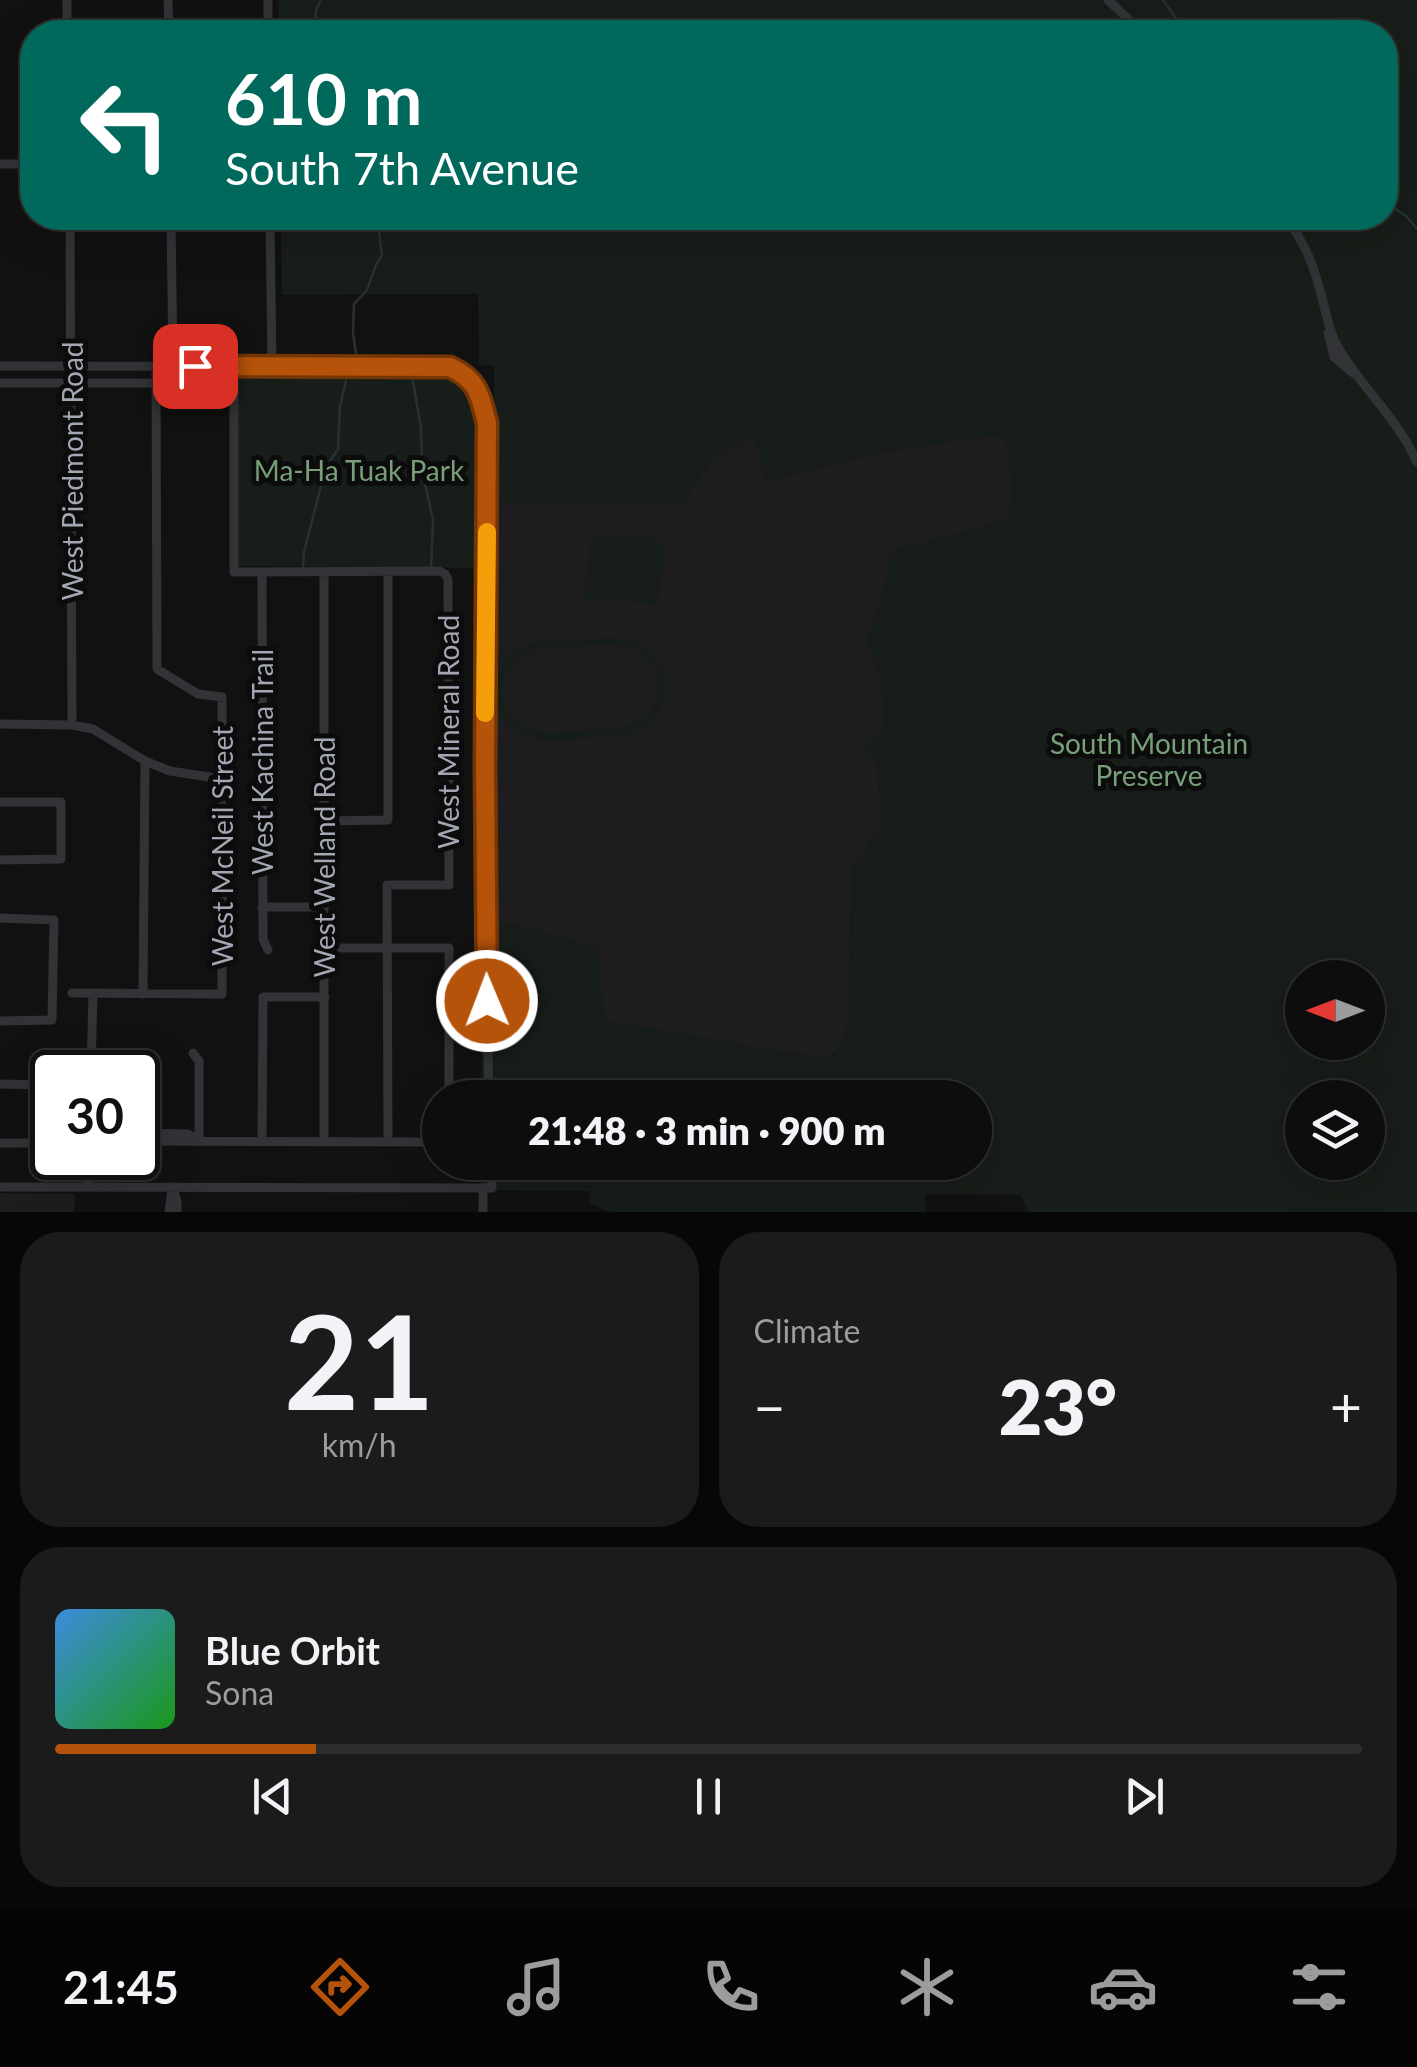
<!DOCTYPE html>
<meta charset="utf-8">
<style>
:root{--surface:#0d0d0e;--page:#1b1b1c;--text:#f1f3f6;--muted:#9a9c9e;--line:#2d2d2e;--accent:#b45309}
body{margin:0;font-family:Lato,sans-serif;background:var(--page);color:var(--text);height:100vh;display:flex;flex-direction:column;font-size:38px;white-space:nowrap}
*{box-sizing:border-box;margin:0}
p{font-size:32px;color:var(--muted)}
.icon{flex:none;width:55px;height:55px;fill:none;stroke:currentColor;stroke-width:2;stroke-linecap:round;stroke-linejoin:round}
.map{position:relative;height:1212px;overflow:hidden}
.side{display:flex;flex-direction:column;gap:20px;padding:20px;background:#070708;flex:1}
.side>*{flex:none}
.hud{position:absolute;left:20px;top:20px;width:1378px;height:210px;border-radius:40px;box-shadow:0 10px 40px #0002,0 0 0 2px var(--line);background:#00695c;color:#fff;overflow:hidden}
.needle{width:65px;rotate:270deg}
.fabs{position:absolute;left:1285px;top:960px;display:grid;gap:20px}
.fabs a{display:grid;place-items:center;width:100px;height:100px;border-radius:50%;background:var(--surface);box-shadow:0 10px 40px #0002,0 0 0 2px var(--line);font-size:50px}
.speed{position:absolute;left:30px;top:1050px;display:flex;gap:20px;font-size:50px;font-weight:700;text-align:center}
.speed>*{display:grid;place-content:center;width:130px;height:130px;border-radius:50%;background:var(--surface);box-shadow:0 10px 40px #0002,0 0 0 2px var(--line);line-height:1}
.speed .limit{border:5px solid #111;border-radius:15px;background:#fff;color:#111}
.pin{position:absolute;display:grid;place-items:center;width:85px;height:85px;color:#fff;margin:-42px;border-radius:20px;box-shadow:0 5px 15px #0006}
.me{position:absolute;width:110px;margin:-55px;rotate:359deg;stroke-linejoin:round;filter:drop-shadow(0 0 8px #0008)}
.turn{display:flex;align-items:center;gap:35px;height:210px;padding:0 40px;font-size:45px}
.turn .icon{width:130px;height:130px;stroke-width:2.5}
.turn b{display:block;font-size:70px;line-height:85px}
.big{font-size:75px;font-weight:800;line-height:1.1}
.side .widget{flex:1;display:flex;flex-direction:column;justify-content:center;gap:15px;min-width:0;padding:0 35px;border-radius:40px;background:var(--page)}
.side .dial{align-items:center;gap:0}
.dial b{font-size:130px;line-height:1}
.song{display:flex;align-items:center;gap:30px}
.cover{width:120px;height:120px;border-radius:15px;background:linear-gradient(135deg,hsl(210 70% 55%),hsl(120 70% 35%))}
.played{height:10px;border-radius:5px;background:linear-gradient(90deg,var(--accent) 20%,var(--line) 20%)}
.keys{display:flex;justify-content:space-around;direction:ltr}
.heat{display:flex;justify-content:space-between;align-items:center;font-size:55px;direction:ltr}
.side .tiles{flex:1;display:grid;gap:20px;grid-template-columns:1fr 1fr}
.widget:last-child{grid-column:span 2}
.trip{position:absolute;left:422px;top:1080px;width:570px;height:100px;border-radius:50px;background:var(--surface);box-shadow:0 10px 40px #0002,0 0 0 2px var(--line);font-weight:800;line-height:100px;text-align:center}
.dock{display:flex;height:160px;justify-content:space-around;align-items:center;background:#050506;color:var(--muted)}
.dock .icon{width:70px;height:70px}
.dock .current{color:var(--accent)}
.dock b{font-size:45px;color:var(--text)}
.map>svg:first-child{display:block}
</style>
<div class="map">
<svg width="1417" height="1212" viewBox="0 0 1417 1212">
<rect width="100%" height="100%" fill="#111112"/>
<!-- built -->
<path fill="#1d1d1f" d="M1006,433L1019,519L891,551L887,579L868,642L882,681L886,724L878,764L882,826L853,867L849,1011L845,1039L829,1060L604,1021L488,931L489,572H497L498,501L686,504L693,484L715,456L756,436L766,481L880,452Z
M0,1193L75,1194L74,1212H0Z"/>
<!-- green -->
<path fill="#171d18" fill-rule="evenodd" d="M278,0H1417V1212H1028L1021,1195L926,1194L925,1212H612L590,1204L589,1191L480,1190L481,1163L975,1162V1098L481,1097L487,570L495,566L494,366L479,365L478,294L282,295L281,218H1385V32H279ZM1001,434L1005,439C1008,457 1021,508 1003,519C999,522 993,523 987,525L988,527L891,550L887,579L868,642L882,681L886,724L863,746L878,764L882,826L853,867L849,1011L845,1039L830,1060L605,1021L597,947L516,924L502,923L489,930V572L497,573L498,501L686,504C701,461 717,455 755,437L765,481L880,452ZM1302,978H1368V1042H1302ZM1302,1098H1368V1162H1302Z
M442,372L463,380L475,392L482,420V568L238,566L237,375L244,373Z
M608,537C627,538 654,532 666,548L657,604L585,600L590,545L596,539Z
M613,637C624,638 633,639 642,645C673,663 673,710 642,728C624,739 566,740 544,740C498,739 477,679 515,651C537,636 586,639 613,637ZM613,644C624,645 633,646 642,653C664,669 664,703 642,719C628,730 554,735 536,732C526,730 517,724 510,716C502,706 500,692 504,680C516,639 579,647 613,644Z"/>
<g fill="none" stroke-linecap="round" stroke-linejoin="round">
<!-- stream -->
<path stroke="#273036" stroke-width="2.5" d="M1163,0L1186,32
M315,32L316,10L321,0
M1385,202L1406,216L1417,229
M411,369L421,429L422,469L433,520L431,569
M303,566L304,552L321,486L322,473L338,449L340,407L347,376L356,355L353,332L354,304L367,290L376,265L382,255L377,218"/>
<!-- minor -->
<path stroke="#323337" stroke-width="9" d="M67,0V32
M168,0L169,32
M268,0V32
M1108,0L1142,32
M0,164H32
M70,218L72,725
M171,218L173,366
M270,218L272,367
M1286,218C1307,246 1315,269 1323,302C1327,317 1330,334 1338,347C1361,387 1398,419 1417,462
M1328,333L1334,357L1353,373
M0,366L450,367C478,380 480,395 487,423L485,917L489,1098
M234,367V572L440,571L445,574L448,579L449,885H387L388,1141
M0,383H196L223,377L233,368
M262,572L263,939L268,950
M324,572V1142
M0,724L72,725L93,729L145,761L170,771L222,779
M0,802H61V859L0,860
M324,821L388,820V572
M262,907H324
M0,918L54,920L52,1020L0,1021
M325,948H449V1098
M72,993L222,994V697L198,694L157,669L156,366
M143,994L145,761
M193,1053L199,1061V1140
M91,1072L93,994
M0,1084L52,1085
M138,1133L188,1134L197,1139
M138,1141L440,1142
M262,1141L263,997H325
M0,1143H52V1122
M0,1187L492,1188L490,1162
M88,1187L89,1158
M173,1187L177,1202V1212
M169,1212L172,1190
M483,1212V1188"/>
</g>
<g fill="none" stroke-linecap="round" stroke-linejoin="round">
<!-- route casing -->
<g stroke="#753606" stroke-width="25">
<path id="route" d="M195,366L450,367C478,380 480,395 487,423L485,769L487,1001"/>
</g>
<!-- route -->
<use href="#route" stroke="#b45309" stroke-width="18"/>
<!-- slow -->
<path stroke="#f59e0b" stroke-width="18" d="M485,713L487,532"/>
</g>
<g text-anchor="middle" dominant-baseline="central" stroke-width="10" stroke-linejoin="round" paint-order="stroke">
<!-- park labels -->
<g font-size="28" fill="#789f7a" stroke="#0c0c0d">
<text x="359" y="470">Ma-Ha Tuak Park</text>
<text x="1149" y="743">South Mountain<tspan x="1149" dy="32">Preserve</tspan></text>
</g>
<!-- street labels -->
<g font-size="28" fill="#a2a7b3" stroke="#0c0c0d">
<text transform="translate(72 471) rotate(-90)">West Piedmont Road</text>
<text transform="translate(448 732) rotate(-90)">West Mineral Road</text>
<text transform="translate(262 762) rotate(-90)">West Kachina Trail</text>
<text transform="translate(222 846) rotate(-90)">West McNeil Street</text>
<text transform="translate(324 857) rotate(-90)">West Welland Road</text>
</g>
</g>
</svg>
<div class="fabs">
<a><svg class="needle" viewBox="-14 -14 28 28"><path d="M0-13l5 13h-10z" fill="#e53935"/><path d="M0 13l5-13h-10z" fill="#9a9c9e"/></svg></a>
<a><svg class="icon" aria-label="layers" viewBox="0 0 24 24"><path d="M12 4l9 5-9 5-9-5zM3 14l9 5 9-5"/></svg></a>
</div>
<div class="speed"><div class="limit">30</div></div>
<div class="pin" style="left:195px;top:366px;background:#d93025"><svg class="icon" aria-label="arrive" viewBox="0 0 24 24"><path d="M6 21V4h12l-3 4 3 4H6"/></svg></div>
<svg class="me" style="left:487px;top:1001px" viewBox="-20 -20 40 40"><circle r="17" fill="#b45309" stroke="#fff" stroke-width="3"/><path d="M0-11L8 9 0 5-8 9z" fill="#fff"/></svg>
<div class="trip">21:48 · 3 min · 900 m</div>
<div class="hud">
<div class="turn"><svg class="icon" aria-label="left" viewBox="0 0 24 24"><path d="M17 20v-9H6M10 6l-5 5 5 5"/></svg><div><b>610 m</b>South 7th Avenue</div></div>
</div>
</div>
<section class="side">
<div class="tiles">
<div class="widget dial"><b>21</b><p>km/h</p></div>
<div class="widget"><p>Climate</p>
<div class="heat"><a>−</a><b class="big">23°</b><a>+</a></div>
</div>
<div class="widget">
<div class="song"><i class="cover"></i><div><b>Blue Orbit</b><p>Sona</p></div></div>
<div class="played"></div>
<div class="keys"><svg class="icon" aria-label="previous" viewBox="0 0 24 24"><path d="M18 5L8 12l10 7zM5 5v14"/></svg><svg class="icon" aria-label="pause" viewBox="0 0 24 24"><path d="M8 5v14M16 5v14"/></svg><svg class="icon" aria-label="next" viewBox="0 0 24 24"><path d="M6 5l10 7-10 7zM19 5v14"/></svg></div>
</div>
</div>
</section>
<nav class="dock">
<b>21:45</b>
<svg class="icon current" aria-label="directions" viewBox="0 0 24 24"><path d="M12 3l9 9-9 9-9-9zM9 14v-3h6M13 9l2 2-2 2"/></svg>
<svg class="icon" aria-label="music" viewBox="0 0 24 24"><path d="M9 18V5l10-2v13"/><circle cx="6" cy="18" r="3"/><circle cx="16" cy="16" r="3"/></svg>
<svg class="icon" aria-label="phone" viewBox="0 0 24 24"><path d="M5 4h4l2 5-3 2q2 4 5 5l2-3 5 2v4C11 20 4 13 5 4z"/></svg>
<svg class="icon" aria-label="climate" viewBox="0 0 24 24"><path d="M12 3v18M4 7l16 10M4 17L20 7"/></svg>
<svg class="icon" aria-label="car" viewBox="0 0 24 24"><path d="M5 17H2v-5l4-1 3-4h7l3 4 3 1v5h-3M9 17h6M6 11h13"/><circle cx="7" cy="17" r="2"/><circle cx="17" cy="17" r="2"/></svg>
<svg class="icon" aria-label="filters" viewBox="0 0 24 24"><path d="M4 7h16M4 17h16"/><circle cx="9" cy="7" r="2"/><circle cx="15" cy="17" r="2"/></svg>
</nav>
